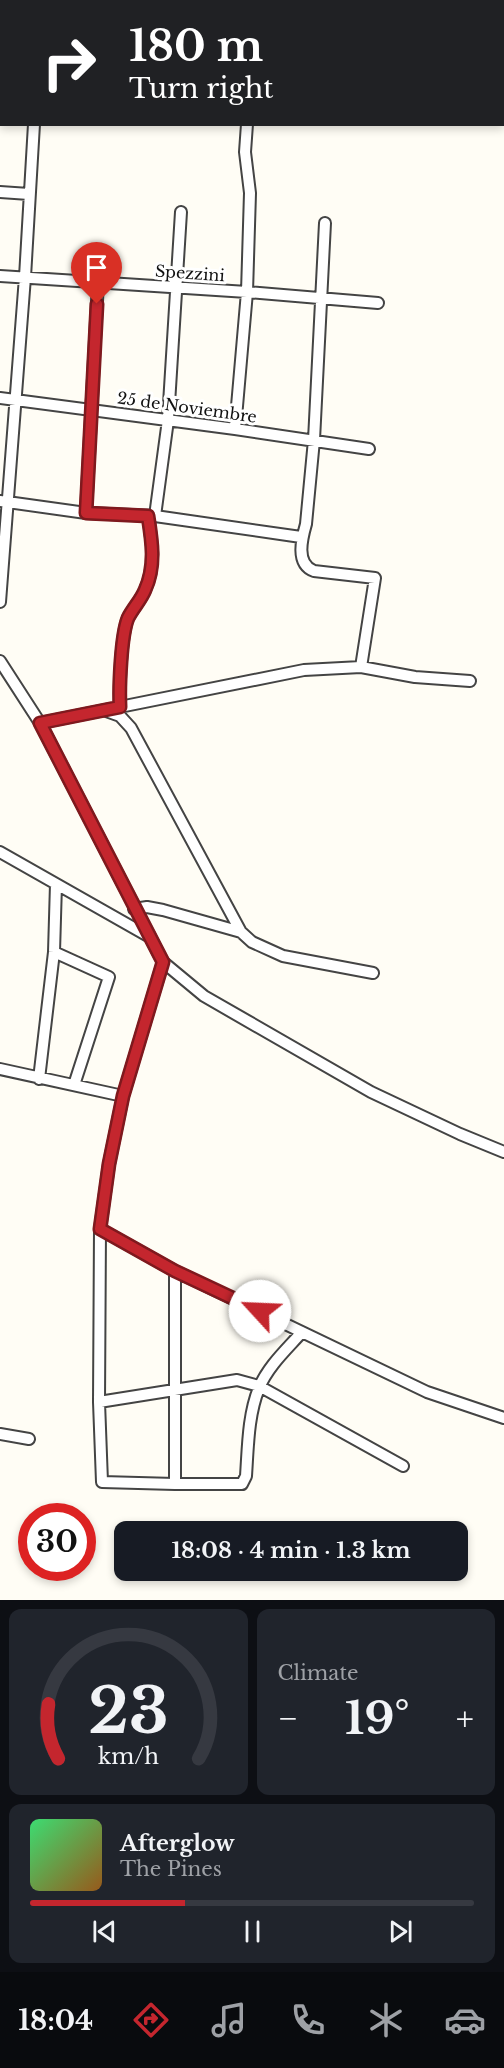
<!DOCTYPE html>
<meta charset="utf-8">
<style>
:root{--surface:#171b24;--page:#20242c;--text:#f1f3f6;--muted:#9ea1a6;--line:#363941;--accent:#c4262e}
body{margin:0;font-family:"Libre Baskerville",serif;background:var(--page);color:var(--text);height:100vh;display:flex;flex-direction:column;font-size:22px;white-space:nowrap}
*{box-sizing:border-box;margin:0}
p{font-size:20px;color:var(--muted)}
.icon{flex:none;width:33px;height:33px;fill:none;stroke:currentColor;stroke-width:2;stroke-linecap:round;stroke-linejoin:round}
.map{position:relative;height:1600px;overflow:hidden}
.sheet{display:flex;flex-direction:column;gap:9px;padding:9px;background:#0d0f14;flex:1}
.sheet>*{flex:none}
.hud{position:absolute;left:0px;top:0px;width:504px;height:126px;box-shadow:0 3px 9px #0003;background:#202124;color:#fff;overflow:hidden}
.speed{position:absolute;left:18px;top:1503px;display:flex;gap:12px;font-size:30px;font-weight:700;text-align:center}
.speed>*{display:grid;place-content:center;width:78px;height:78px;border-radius:50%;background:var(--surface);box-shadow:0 3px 9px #0003;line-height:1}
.speed .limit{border:9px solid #d22;background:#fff;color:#111}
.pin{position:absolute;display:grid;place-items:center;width:51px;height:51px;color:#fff;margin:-62px -26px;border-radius:50% 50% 50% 0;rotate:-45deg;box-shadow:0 0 6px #0007}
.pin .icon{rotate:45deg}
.me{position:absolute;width:66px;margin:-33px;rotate:295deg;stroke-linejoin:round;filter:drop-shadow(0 0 4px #0008)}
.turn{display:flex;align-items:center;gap:21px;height:126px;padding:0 30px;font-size:27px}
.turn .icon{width:78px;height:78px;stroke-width:2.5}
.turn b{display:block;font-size:42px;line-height:51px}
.big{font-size:45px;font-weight:700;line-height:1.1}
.sheet .widget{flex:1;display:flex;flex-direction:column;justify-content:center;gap:9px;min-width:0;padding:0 21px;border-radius:12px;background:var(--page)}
.sheet .dial{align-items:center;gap:0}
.dial svg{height:156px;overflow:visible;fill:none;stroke:var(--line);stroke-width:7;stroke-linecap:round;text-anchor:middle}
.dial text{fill:var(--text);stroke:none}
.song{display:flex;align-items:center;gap:18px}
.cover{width:72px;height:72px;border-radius:9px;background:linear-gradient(135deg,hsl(140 70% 55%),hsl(30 70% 35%))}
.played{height:6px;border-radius:3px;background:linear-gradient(90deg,var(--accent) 35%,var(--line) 35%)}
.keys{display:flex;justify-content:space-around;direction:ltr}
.heat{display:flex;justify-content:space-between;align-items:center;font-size:33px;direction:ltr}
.sheet .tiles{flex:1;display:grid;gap:9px;grid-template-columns:1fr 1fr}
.widget:last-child{grid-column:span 2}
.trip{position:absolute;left:114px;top:1521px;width:354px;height:60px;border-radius:12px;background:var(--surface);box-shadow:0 3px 9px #0003;font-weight:700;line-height:60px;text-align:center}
.tabs{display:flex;height:96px;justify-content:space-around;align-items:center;background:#090b0e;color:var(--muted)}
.tabs .icon{width:42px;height:42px}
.tabs .current{color:var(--accent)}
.tabs b{font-size:27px;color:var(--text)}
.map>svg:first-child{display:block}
</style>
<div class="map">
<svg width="504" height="1600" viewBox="0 0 504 1600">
<rect width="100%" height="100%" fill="#fffdf5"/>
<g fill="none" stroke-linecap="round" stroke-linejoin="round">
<!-- minor casing -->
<g stroke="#444" stroke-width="14">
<path id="minor" d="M490,0L495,2
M42,2V0
M257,2V0
M502,4L504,5
M0,113H2
M0,192L29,194
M325,223L314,440L306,524C302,538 295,564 314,571L375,578L361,667
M0,276L247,292L378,303
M0,398L235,429L369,449
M235,429L247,292L250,193L245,152L247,124
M0,501L86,513L155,516L301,537
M86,513L98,282
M155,516L168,420L181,212
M0,602L25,277L34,124
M0,661L40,723L163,962L204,996L371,1092L460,1134L504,1152
M120,707C119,687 121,635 128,618C133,608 141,600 145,590C156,566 152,541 148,516
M106,711L120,716L131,728L241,932
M40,723L304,670L361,667L415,677L470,681
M0,852L148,936
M134,909L147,907L163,910L241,932L252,942L283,956L373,973
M54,952L109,977L74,1085
M163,962L123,1096L109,1164L100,1229L99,1402L102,1482L175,1484H242L246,1476C248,1447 248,1415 259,1388C268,1366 287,1349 302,1332
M0,1069L123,1096
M39,1079L54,952L56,884
M100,1229L175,1271L427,1392L504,1418
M99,1402L237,1380L259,1386L403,1466
M0,1434L29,1439
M175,1484V1271"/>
</g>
<!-- minor -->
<use href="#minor" stroke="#fff" stroke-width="10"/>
</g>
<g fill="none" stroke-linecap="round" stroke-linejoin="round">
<!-- route casing -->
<g stroke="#7f191e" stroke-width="15">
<path id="route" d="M97,304L86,513L148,516C152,541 156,566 145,590C141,600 133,608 128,618C121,635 119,687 120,707L40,723L163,962L123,1096L109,1164L100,1229L175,1271L260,1311"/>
</g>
<!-- route -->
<use href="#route" stroke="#c4262e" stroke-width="10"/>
</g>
<g text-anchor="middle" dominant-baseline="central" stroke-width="6" stroke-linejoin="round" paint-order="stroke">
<!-- street labels -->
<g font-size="16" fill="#111" stroke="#fff">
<text transform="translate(190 273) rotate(4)">Spezzini</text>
<text transform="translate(187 407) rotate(8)">25 de Noviembre</text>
</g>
</g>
</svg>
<div class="speed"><div class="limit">30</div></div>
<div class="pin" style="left:97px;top:304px;background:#d93025"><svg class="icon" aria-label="arrive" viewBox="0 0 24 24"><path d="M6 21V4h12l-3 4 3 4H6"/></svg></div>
<svg class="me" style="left:260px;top:1311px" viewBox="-20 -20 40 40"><circle r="19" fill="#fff"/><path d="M0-13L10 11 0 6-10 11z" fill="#c4262e"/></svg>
<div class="trip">18:08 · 4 min · 1.3 km</div>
<div class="hud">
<div class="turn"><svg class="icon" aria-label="right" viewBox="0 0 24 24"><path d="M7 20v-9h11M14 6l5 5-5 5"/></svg><div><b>180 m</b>Turn right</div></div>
</div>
</div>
<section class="sheet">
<div class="tiles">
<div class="widget dial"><svg viewBox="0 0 100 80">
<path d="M14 69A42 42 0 1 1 86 69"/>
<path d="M14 69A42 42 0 0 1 9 41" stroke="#c4262e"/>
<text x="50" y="56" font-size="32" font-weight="700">23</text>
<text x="50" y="72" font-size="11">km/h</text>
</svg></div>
<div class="widget"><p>Climate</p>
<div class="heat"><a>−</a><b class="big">19°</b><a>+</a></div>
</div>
<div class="widget">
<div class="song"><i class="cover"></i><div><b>Afterglow</b><p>The Pines</p></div></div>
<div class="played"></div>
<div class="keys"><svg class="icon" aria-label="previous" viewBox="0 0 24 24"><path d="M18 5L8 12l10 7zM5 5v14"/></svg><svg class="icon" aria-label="pause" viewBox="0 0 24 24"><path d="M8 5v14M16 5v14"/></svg><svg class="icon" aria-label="next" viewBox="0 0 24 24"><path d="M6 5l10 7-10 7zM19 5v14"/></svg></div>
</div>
</div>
</section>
<nav class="tabs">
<b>18:04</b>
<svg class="icon current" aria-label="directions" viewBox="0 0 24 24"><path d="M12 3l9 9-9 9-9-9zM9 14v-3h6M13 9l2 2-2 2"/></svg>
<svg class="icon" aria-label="music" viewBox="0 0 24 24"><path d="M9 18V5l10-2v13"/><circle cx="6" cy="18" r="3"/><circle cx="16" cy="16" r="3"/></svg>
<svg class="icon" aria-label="phone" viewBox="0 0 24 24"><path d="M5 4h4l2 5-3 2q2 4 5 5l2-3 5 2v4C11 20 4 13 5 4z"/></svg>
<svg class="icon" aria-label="climate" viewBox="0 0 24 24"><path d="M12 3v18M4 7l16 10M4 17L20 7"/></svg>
<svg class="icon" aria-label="car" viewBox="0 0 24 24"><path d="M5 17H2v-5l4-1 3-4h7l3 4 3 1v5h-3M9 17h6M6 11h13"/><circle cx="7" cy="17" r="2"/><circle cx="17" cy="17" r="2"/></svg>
</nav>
